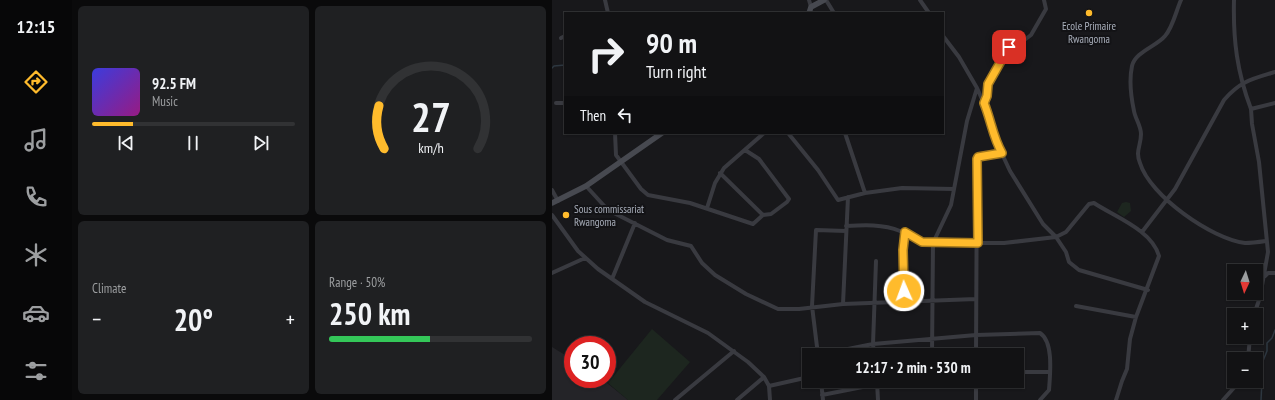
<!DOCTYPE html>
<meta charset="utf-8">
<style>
:root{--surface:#121214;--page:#1f2022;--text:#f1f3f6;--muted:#9c9ea0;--line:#313234;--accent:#ffbb2c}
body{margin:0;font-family:"PT Sans Narrow",sans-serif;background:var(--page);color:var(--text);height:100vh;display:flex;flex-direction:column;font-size:15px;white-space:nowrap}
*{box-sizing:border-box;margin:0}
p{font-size:13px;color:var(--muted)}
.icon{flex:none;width:22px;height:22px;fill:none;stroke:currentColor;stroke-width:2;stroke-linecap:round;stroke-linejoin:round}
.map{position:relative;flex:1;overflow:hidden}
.side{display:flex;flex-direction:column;gap:6px;padding:6px;background:#0a0a0b;width:480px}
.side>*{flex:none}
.hud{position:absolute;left:12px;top:12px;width:380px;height:122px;border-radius:0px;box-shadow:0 1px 3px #0004,0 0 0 1px var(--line);background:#121214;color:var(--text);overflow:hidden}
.needle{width:26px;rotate:184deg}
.fabs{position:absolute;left:675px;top:264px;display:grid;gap:8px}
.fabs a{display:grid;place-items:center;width:36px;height:36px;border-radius:0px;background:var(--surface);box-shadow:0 1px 3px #0004,0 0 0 1px var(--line);font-size:20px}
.speed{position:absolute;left:12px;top:336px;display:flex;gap:8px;font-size:20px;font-weight:700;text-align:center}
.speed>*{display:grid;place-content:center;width:52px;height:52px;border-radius:50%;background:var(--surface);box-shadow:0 1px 3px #0004,0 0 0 1px var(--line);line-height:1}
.speed .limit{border:6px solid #d22;background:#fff;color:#111}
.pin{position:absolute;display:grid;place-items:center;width:34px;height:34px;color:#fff;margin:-17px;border-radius:8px;box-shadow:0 2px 6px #0006}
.me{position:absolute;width:44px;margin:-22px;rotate:358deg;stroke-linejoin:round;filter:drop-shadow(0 0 3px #0008)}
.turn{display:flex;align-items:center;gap:14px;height:84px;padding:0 16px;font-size:18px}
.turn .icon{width:52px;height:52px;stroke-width:2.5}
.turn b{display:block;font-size:28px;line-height:34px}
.then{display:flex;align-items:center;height:38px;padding:0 16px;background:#0003;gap:8px;font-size:15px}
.big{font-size:30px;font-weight:700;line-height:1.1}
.side .widget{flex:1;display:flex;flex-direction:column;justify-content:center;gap:6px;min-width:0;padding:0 14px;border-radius:6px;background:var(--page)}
.side .dial{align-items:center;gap:0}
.dial svg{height:104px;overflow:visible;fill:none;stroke:var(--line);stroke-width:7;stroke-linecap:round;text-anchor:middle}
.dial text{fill:var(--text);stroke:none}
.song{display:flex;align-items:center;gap:12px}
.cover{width:48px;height:48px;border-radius:6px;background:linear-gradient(135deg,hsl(240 70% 55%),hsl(310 70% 35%))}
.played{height:4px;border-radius:2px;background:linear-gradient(90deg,var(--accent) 20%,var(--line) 20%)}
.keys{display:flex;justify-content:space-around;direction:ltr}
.heat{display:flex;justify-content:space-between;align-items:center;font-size:22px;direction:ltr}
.charge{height:6px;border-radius:3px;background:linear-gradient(90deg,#34c759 50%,var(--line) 0)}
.side .tiles{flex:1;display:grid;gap:6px;grid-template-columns:repeat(2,1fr)}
.trip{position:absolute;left:250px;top:348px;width:222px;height:40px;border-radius:0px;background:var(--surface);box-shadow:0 1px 3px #0004,0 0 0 1px var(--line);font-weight:700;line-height:40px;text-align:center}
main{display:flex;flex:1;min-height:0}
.tabs{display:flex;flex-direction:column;width:72px;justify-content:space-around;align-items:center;background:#070708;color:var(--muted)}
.tabs .icon{width:28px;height:28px}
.tabs .selected{color:var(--accent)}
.tabs b{font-size:18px;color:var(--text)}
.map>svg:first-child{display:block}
</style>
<main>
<nav class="tabs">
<b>12:15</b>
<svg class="icon selected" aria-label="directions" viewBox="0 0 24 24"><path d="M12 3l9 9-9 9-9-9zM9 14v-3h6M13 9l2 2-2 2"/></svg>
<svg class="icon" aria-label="music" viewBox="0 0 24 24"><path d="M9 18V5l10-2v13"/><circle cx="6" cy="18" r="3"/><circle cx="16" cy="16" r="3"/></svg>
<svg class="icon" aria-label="phone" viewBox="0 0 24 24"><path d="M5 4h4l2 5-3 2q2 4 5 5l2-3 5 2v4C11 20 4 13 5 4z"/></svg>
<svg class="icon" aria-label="climate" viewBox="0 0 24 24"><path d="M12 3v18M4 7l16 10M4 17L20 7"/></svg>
<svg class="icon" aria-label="car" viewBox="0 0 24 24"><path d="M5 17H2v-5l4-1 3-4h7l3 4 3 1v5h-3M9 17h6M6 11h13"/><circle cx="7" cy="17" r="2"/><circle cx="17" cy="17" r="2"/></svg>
<svg class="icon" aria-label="filters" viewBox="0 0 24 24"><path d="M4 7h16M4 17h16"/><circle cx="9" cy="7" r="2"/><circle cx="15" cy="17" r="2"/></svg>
</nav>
<section class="side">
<div class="tiles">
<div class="widget">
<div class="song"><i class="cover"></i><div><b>92.5 FM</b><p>Music</p></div></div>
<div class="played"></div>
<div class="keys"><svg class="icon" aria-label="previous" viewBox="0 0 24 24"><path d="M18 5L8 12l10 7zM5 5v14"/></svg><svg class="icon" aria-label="pause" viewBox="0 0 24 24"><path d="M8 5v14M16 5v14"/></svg><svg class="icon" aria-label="next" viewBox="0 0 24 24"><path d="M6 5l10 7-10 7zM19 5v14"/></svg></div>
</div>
<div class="widget dial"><svg viewBox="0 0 100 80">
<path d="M14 69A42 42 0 1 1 86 69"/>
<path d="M14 69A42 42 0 0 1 10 36" stroke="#ffbb2c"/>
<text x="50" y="56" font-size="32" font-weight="700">27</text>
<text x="50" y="72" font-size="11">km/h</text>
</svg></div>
<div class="widget"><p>Climate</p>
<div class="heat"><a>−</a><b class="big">20°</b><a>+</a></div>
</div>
<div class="widget"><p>Range · 50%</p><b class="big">250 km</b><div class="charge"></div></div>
</div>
</section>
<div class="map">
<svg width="723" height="400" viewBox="0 0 723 400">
<rect width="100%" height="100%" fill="#18181b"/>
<!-- built -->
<path fill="#242428" d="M0,347L21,360V379H50L76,400H0Z"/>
<!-- green -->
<path fill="#1d261f" d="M574,202L578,203L579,211L572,217L565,212L570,203Z
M100,329L138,362L105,400H76L56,383Z"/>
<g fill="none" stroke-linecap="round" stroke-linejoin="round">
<!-- stream -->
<path stroke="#2d3740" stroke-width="1.5" d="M0,68L2,66L13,65
M709,400L711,361L715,351V343L720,338L723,330"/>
<!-- street -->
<path stroke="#393a40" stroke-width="4" d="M53,0L56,13
M257,0L259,7
M274,0L282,13
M368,0L377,13
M629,0C624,11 621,27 613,36C605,46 583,52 580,66C577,80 579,97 582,111C583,118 589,126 589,134C589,146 583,151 588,163C598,196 660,239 693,243C700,243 707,242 714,241
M682,0C681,40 685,72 699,109L723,103
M391,36L407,57L425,88L437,115L444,141L458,171L491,224L504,237L514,232L537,204L542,203C563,217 600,230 607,256L584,317L578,339L575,369L570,381L564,400
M9,38L13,36
M4,103H13
M432,103L435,96L436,84L452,54L457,47L471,41L479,35L494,9L492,0
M699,109L700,124L707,162L716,252L708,297L702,315
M63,133L64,155L89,189L96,195L138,203L201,224L211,215L219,214L235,202L237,199L207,159L193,150
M236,133L266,170L286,200L313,193L293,133
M168,173L211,215
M34,186L56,210L115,240L139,246L150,263L163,275L194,294L226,309H247L291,304L424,299
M0,190L6,201
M313,193L350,188L402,189
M155,208L163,183L172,168L212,133
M0,215L26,251L46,269L93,302L156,333L196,362L212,377L217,386L218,400
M294,226C312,225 331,224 348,231C360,235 368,242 381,243H452L504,237L514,252L517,262L527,270L596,290
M590,232L623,189L672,100C688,81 700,79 723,72
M0,273L33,258
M713,276L716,273H723
M60,279L83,223
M352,302L351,251L353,232
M291,304L296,197
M524,306L584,317
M266,355L321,344L424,335L488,333C502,342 498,375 497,390L488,400
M266,355L260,306L264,230L294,231
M322,355L321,344L324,261
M380,355L381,243L399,205L415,121L425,88
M424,355L425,159L426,157L450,153
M696,359L698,337
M465,372H498
M269,381L271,400
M325,382L326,400
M217,386L257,377
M270,395L341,381
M123,400L182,351
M185,400L212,377
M424,400V381
M671,400L688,381"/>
<!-- secondary -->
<path stroke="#474950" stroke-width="5.5" d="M257,13L259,7L272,0
M0,203L34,186L110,133"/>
</g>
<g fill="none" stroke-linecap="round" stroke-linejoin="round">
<!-- route casing -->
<g stroke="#a67a1d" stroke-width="10">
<path id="route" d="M352,291L351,250L353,232L370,242L426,243L425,159L426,157L450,153C441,138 439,120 432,103L435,96L436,84L457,47"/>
</g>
<!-- route -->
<use href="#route" stroke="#ffbb2c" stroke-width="7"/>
</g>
<!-- markers -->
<g fill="#ffbb2c" stroke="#131316" stroke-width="1.5">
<circle cx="537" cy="13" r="4"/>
<circle cx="14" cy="215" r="4"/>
</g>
<g text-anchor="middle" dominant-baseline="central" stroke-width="4" stroke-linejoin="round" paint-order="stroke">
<!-- poi labels -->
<g font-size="11" fill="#a9afbb" stroke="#131316">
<text x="537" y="26">Ecole Primaire<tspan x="537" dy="13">Rwangoma</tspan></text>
<text x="22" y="209" text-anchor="start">Sous commissariat<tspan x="22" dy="13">Rwangoma</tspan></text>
</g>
</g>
</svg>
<div class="fabs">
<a><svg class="needle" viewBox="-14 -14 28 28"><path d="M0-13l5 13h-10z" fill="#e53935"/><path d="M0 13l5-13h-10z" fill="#9c9ea0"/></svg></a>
<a>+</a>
<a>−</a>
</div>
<div class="speed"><div class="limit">30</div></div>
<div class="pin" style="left:457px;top:47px;background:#d93025"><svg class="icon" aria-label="arrive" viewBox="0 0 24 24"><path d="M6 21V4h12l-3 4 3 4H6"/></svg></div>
<svg class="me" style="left:352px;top:291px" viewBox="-20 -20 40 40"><circle r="17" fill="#ffbb2c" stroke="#fff" stroke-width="3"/><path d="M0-11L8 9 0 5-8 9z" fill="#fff"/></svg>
<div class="trip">12:17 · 2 min · 530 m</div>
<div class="hud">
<div class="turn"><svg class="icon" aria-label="right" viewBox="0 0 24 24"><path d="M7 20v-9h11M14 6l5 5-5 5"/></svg><div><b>90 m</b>Turn right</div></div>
<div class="then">Then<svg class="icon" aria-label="left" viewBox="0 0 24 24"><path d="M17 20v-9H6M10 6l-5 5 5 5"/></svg></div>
</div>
</div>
</main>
